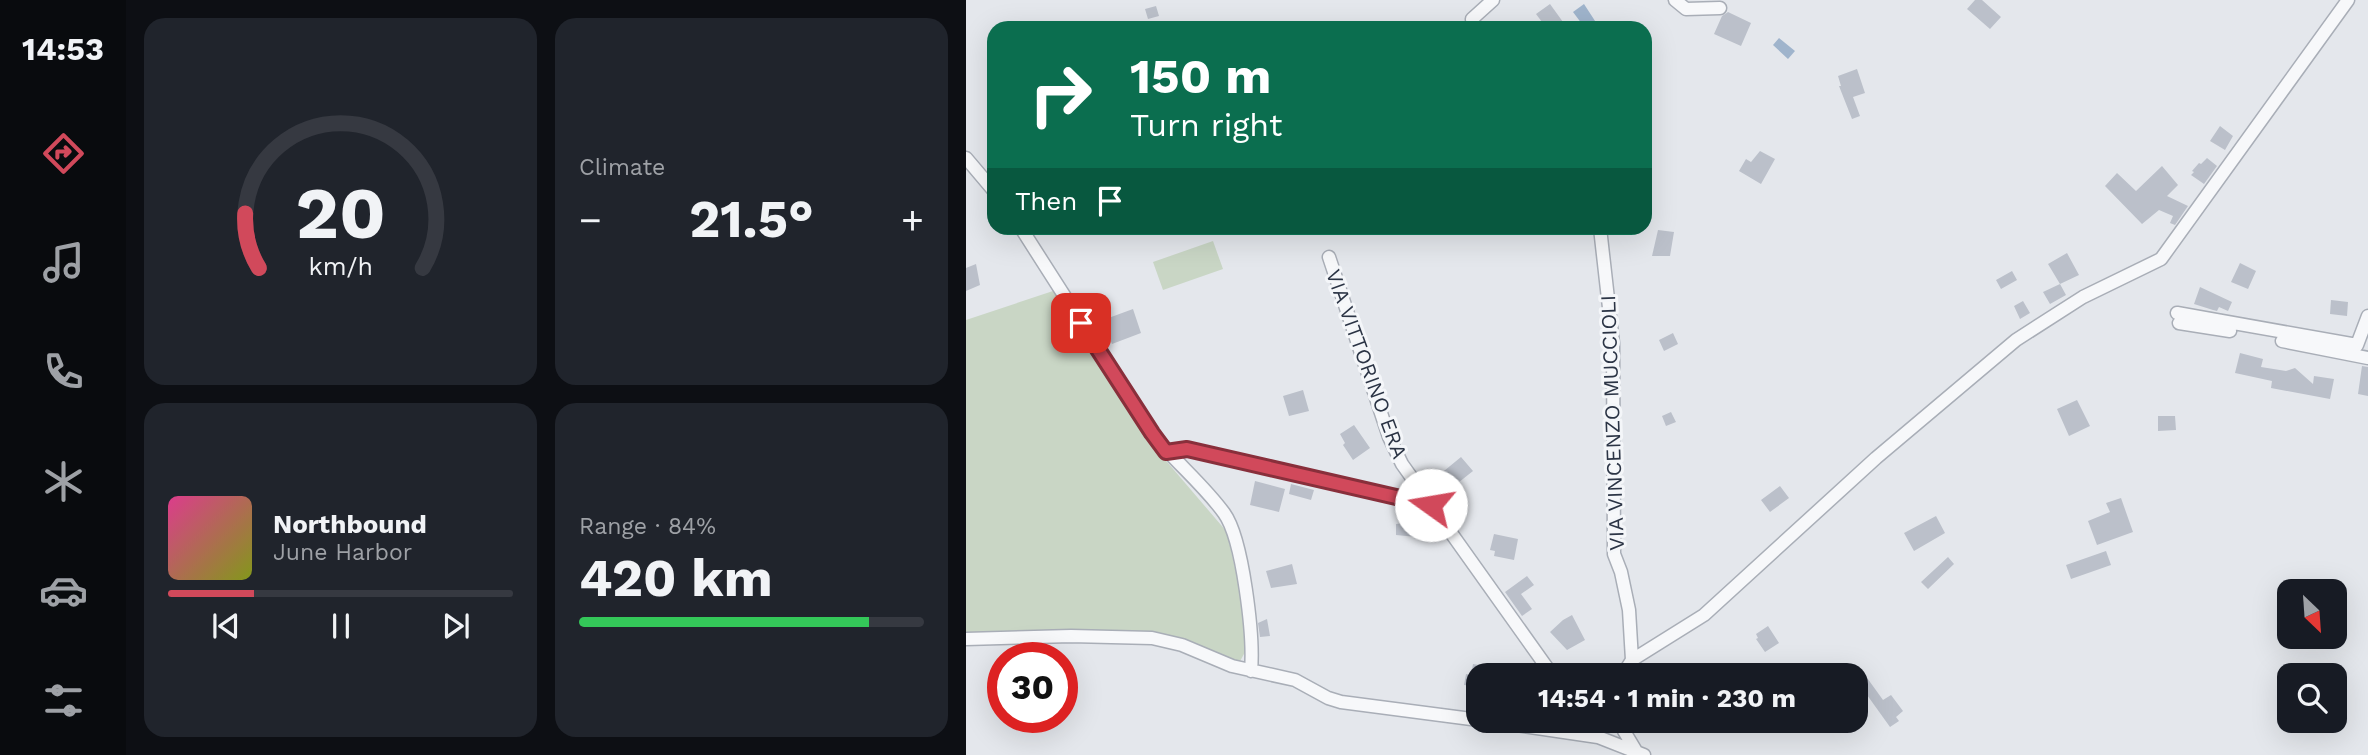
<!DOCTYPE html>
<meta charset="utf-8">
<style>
:root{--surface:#171b24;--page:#20242c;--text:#f1f3f6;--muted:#9ea1a6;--line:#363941;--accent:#d1495b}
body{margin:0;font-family:"Work Sans",sans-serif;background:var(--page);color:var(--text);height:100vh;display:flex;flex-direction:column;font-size:26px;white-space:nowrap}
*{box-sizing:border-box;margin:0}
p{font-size:23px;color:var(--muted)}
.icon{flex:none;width:38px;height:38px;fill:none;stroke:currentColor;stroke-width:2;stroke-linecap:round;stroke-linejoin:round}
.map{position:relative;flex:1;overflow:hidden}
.side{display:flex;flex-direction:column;gap:18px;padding:18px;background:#0d0f14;width:840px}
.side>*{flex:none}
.banner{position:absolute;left:21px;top:21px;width:665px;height:214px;border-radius:21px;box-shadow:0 7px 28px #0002;background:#0b6e4f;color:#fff;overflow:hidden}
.needle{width:46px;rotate:155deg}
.controls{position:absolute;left:1311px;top:579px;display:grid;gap:14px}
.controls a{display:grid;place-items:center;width:70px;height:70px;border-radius:14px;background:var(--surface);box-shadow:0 7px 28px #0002;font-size:35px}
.speed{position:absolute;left:21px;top:642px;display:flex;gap:14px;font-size:35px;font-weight:700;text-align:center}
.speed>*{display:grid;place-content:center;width:91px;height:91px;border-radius:50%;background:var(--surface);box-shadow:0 7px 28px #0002;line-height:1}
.speed .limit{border:10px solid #d22;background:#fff;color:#111}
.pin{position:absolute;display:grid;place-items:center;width:60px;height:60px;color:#fff;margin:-30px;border-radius:14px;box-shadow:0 4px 10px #0006}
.me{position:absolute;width:77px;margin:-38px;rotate:283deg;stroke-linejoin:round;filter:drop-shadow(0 0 5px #0008)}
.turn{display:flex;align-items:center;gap:24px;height:147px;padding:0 28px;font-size:32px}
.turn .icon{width:91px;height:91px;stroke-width:2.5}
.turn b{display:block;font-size:49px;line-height:60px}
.then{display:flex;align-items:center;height:66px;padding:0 28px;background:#0003;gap:14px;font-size:26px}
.big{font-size:52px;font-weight:700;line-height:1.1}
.side .widget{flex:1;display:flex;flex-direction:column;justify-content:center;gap:10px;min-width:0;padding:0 24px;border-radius:21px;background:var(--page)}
.side .dial{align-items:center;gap:0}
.dial svg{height:182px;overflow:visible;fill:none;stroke:var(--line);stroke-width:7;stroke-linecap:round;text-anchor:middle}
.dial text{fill:var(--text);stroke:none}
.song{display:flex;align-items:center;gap:21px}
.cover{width:84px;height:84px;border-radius:10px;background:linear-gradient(135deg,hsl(330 70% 55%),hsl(70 70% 35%))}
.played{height:7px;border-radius:4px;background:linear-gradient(90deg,var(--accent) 25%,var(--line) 25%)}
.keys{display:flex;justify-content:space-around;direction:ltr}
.heat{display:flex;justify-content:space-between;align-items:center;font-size:38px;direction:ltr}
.charge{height:10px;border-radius:5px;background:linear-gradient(90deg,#34c759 84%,var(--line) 0)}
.side .tiles{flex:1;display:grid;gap:18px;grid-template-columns:repeat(2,1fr)}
.trip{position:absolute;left:500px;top:663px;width:402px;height:70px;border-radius:21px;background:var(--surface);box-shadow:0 7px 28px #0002;font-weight:700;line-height:70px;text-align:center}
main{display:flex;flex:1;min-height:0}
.dock{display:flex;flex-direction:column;width:126px;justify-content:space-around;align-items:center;background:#090b0e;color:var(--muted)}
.dock .icon{width:49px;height:49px}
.dock .on{color:var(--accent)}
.dock b{font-size:32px;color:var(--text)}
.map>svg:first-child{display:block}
</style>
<main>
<nav class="dock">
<b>14:53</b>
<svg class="icon on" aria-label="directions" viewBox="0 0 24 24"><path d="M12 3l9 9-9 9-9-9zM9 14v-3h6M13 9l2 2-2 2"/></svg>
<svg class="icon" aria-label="music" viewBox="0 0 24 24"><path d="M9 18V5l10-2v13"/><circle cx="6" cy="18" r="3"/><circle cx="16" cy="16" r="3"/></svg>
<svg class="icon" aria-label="phone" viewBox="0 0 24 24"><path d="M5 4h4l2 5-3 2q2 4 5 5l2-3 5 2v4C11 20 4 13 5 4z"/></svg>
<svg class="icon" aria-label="climate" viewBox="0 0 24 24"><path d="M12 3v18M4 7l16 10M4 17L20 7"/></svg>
<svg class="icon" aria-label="car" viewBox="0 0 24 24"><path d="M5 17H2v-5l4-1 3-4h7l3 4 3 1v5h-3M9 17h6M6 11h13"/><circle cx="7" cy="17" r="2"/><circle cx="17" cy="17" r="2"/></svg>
<svg class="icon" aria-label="filters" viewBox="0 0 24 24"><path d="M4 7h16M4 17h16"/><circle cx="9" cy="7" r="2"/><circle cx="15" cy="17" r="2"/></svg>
</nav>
<section class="side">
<div class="tiles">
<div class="widget dial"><svg viewBox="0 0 100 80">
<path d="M14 69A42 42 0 1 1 86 69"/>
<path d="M14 69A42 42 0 0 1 8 45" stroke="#d1495b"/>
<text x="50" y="56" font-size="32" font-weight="700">20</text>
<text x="50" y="72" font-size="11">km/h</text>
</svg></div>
<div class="widget"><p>Climate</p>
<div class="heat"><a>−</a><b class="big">21.5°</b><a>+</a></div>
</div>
<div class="widget">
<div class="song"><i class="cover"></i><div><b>Northbound</b><p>June Harbor</p></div></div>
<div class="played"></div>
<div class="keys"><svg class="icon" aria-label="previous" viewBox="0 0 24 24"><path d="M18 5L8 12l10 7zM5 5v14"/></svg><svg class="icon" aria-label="pause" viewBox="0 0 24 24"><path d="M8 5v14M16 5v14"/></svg><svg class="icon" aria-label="next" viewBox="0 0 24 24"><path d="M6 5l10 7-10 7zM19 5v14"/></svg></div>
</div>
<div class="widget"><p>Range · 84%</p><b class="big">420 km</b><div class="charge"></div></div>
</div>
</section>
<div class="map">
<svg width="1402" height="755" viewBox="0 0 1402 755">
<rect width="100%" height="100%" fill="#e4e7ec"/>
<!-- green -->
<path fill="#c9d6c5" d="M247,241L257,269L197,290L187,262Z
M90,290L133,364L190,449L261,532L285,641L272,665L181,637L0,642V320Z"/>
<!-- water -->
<path fill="#9fb4cc" d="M618,4L631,24L625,28H619L607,12Z
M813,38L829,51L822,59L807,45Z"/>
<!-- building -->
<path fill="#bbc0ca" d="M1009,0H1016L1035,17L1024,29L1001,9Z
M584,4L597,22L589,28H567L576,22L570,14Z
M190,6L193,16L182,19L179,9Z
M762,12L785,23L775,46L748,34L756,16Z
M891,69L899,93L887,97L894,116L886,119L873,86H875L872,76Z
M1254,126L1267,136L1259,150L1244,141Z
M794,151L809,159L795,184L773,171L780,159L785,162Z
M1241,158L1251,166L1238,184L1225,175L1228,172L1226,171L1233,163L1235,164Z
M1196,166L1212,185L1201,196L1222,206L1209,225L1204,223L1207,216L1193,210L1176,224L1139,186L1151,173L1170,191Z
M692,230L708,232L704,256H686Z
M1101,253L1113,275L1094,284L1100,295L1084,304L1077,292L1094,284L1082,264Z
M1274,263L1290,271L1282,289L1265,282Z
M10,264L14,285L0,291V268Z
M1046,271L1051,280L1035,289L1030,280Z
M1234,287L1266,302L1262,311L1253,307L1251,311L1247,310L1228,304Z
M1365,300L1382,302L1381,316L1364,314Z
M1057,301L1064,313L1054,319L1048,306Z
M167,309L175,333L146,344L137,320Z
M707,333L712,344L698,351L693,340Z
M1274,353L1297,359L1295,367L1320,371L1329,368L1347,384L1348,376L1368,379L1364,399L1305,388L1306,381L1269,373Z
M1396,366L1402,367V396L1392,394Z
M337,390L343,411L323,416L317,396Z
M1111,400L1124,426L1103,436L1091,409Z
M705,412L710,422L700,426L696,416Z
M1192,416H1209L1210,430L1192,431Z
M388,425L404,448L387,460L377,445L379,443L374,434Z
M495,457L507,471L478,494L467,480Z
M289,481L319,489L313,512L284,505Z
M325,484L348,490L345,500L323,494Z
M814,486L823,498L804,512L795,500Z
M1155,498L1167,532L1131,545L1122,521L1144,512L1140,503Z
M970,516L979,533L948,551L938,533Z
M438,523L462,525L461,538L430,535V524Z
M528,534L552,539L548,560L528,556L529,551L524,550Z
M1140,551L1145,565L1105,579L1100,565Z
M982,557L988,564L962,589L955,582Z
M326,564L331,584L305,588L300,571Z
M561,576L568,585L555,594L566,609L556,616L539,592Z
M606,615L619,640L601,650L584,632L597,620Z
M301,619L304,636L294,637L292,623Z
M802,626L813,643L799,652L790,639L792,638L790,634Z
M507,664L545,670L544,676H508H513V687L498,685L500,674L505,675Z
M899,675L917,700L925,695L937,711L930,717L933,721L924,727L891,681Z"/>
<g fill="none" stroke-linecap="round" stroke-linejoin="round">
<!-- street casing -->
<g stroke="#a9aeb7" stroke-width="15">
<path id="street" d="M709,0L720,9L754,8
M507,28L506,19L527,0
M0,158L28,191
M55,228L186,433C208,461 237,484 258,513C277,539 288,637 285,671
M634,228L647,343L648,554L655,572L663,610L666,660
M363,257L423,437L436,464L587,676
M1211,313L1391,345L1402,316
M1213,323L1264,331
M1316,341L1402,358
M200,452L221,449L465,505
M0,639L105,636L186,638L216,645L266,666L329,680L362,698L375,702L513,720
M656,676L666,660L738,615L910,458L1050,340L1117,297L1195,259L1382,0
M523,721L632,737L678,755
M620,721L632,737
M658,721V731L670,751"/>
</g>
<!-- street -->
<use href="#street" stroke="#f7f8fa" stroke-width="12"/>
</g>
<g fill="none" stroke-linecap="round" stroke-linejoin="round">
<!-- route casing -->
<g stroke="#882f3b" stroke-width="18">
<path id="route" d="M115,323L186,433L200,452L221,449L465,505"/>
</g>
<!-- route -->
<use href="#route" stroke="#d1495b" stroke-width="12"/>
</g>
<g text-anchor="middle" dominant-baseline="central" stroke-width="6" stroke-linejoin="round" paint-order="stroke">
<!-- street labels -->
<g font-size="21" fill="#2b3445" stroke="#f4f6f9">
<text transform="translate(401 364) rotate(70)">VIA VITTORINO ERA</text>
<text transform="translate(646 423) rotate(-92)">VIA VINCENZO MUCCIOLI</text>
</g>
</g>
</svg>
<div class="controls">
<a><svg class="needle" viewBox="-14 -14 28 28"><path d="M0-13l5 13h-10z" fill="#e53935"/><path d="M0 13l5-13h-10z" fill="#9ea1a6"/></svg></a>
<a><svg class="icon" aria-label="search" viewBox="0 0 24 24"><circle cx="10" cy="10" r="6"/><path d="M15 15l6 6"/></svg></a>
</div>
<div class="speed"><div class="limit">30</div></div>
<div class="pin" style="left:115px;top:323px;background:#d93025"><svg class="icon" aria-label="arrive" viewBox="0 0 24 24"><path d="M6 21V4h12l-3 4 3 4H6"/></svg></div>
<svg class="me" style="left:465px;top:505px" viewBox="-20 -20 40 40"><circle r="19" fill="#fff"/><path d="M0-13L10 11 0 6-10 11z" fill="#d1495b"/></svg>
<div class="trip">14:54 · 1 min · 230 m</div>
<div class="banner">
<div class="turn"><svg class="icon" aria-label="right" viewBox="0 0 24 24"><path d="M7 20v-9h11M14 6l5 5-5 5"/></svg><div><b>150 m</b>Turn right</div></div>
<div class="then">Then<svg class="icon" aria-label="arrive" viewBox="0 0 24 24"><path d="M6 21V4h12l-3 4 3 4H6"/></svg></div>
</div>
</div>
</main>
